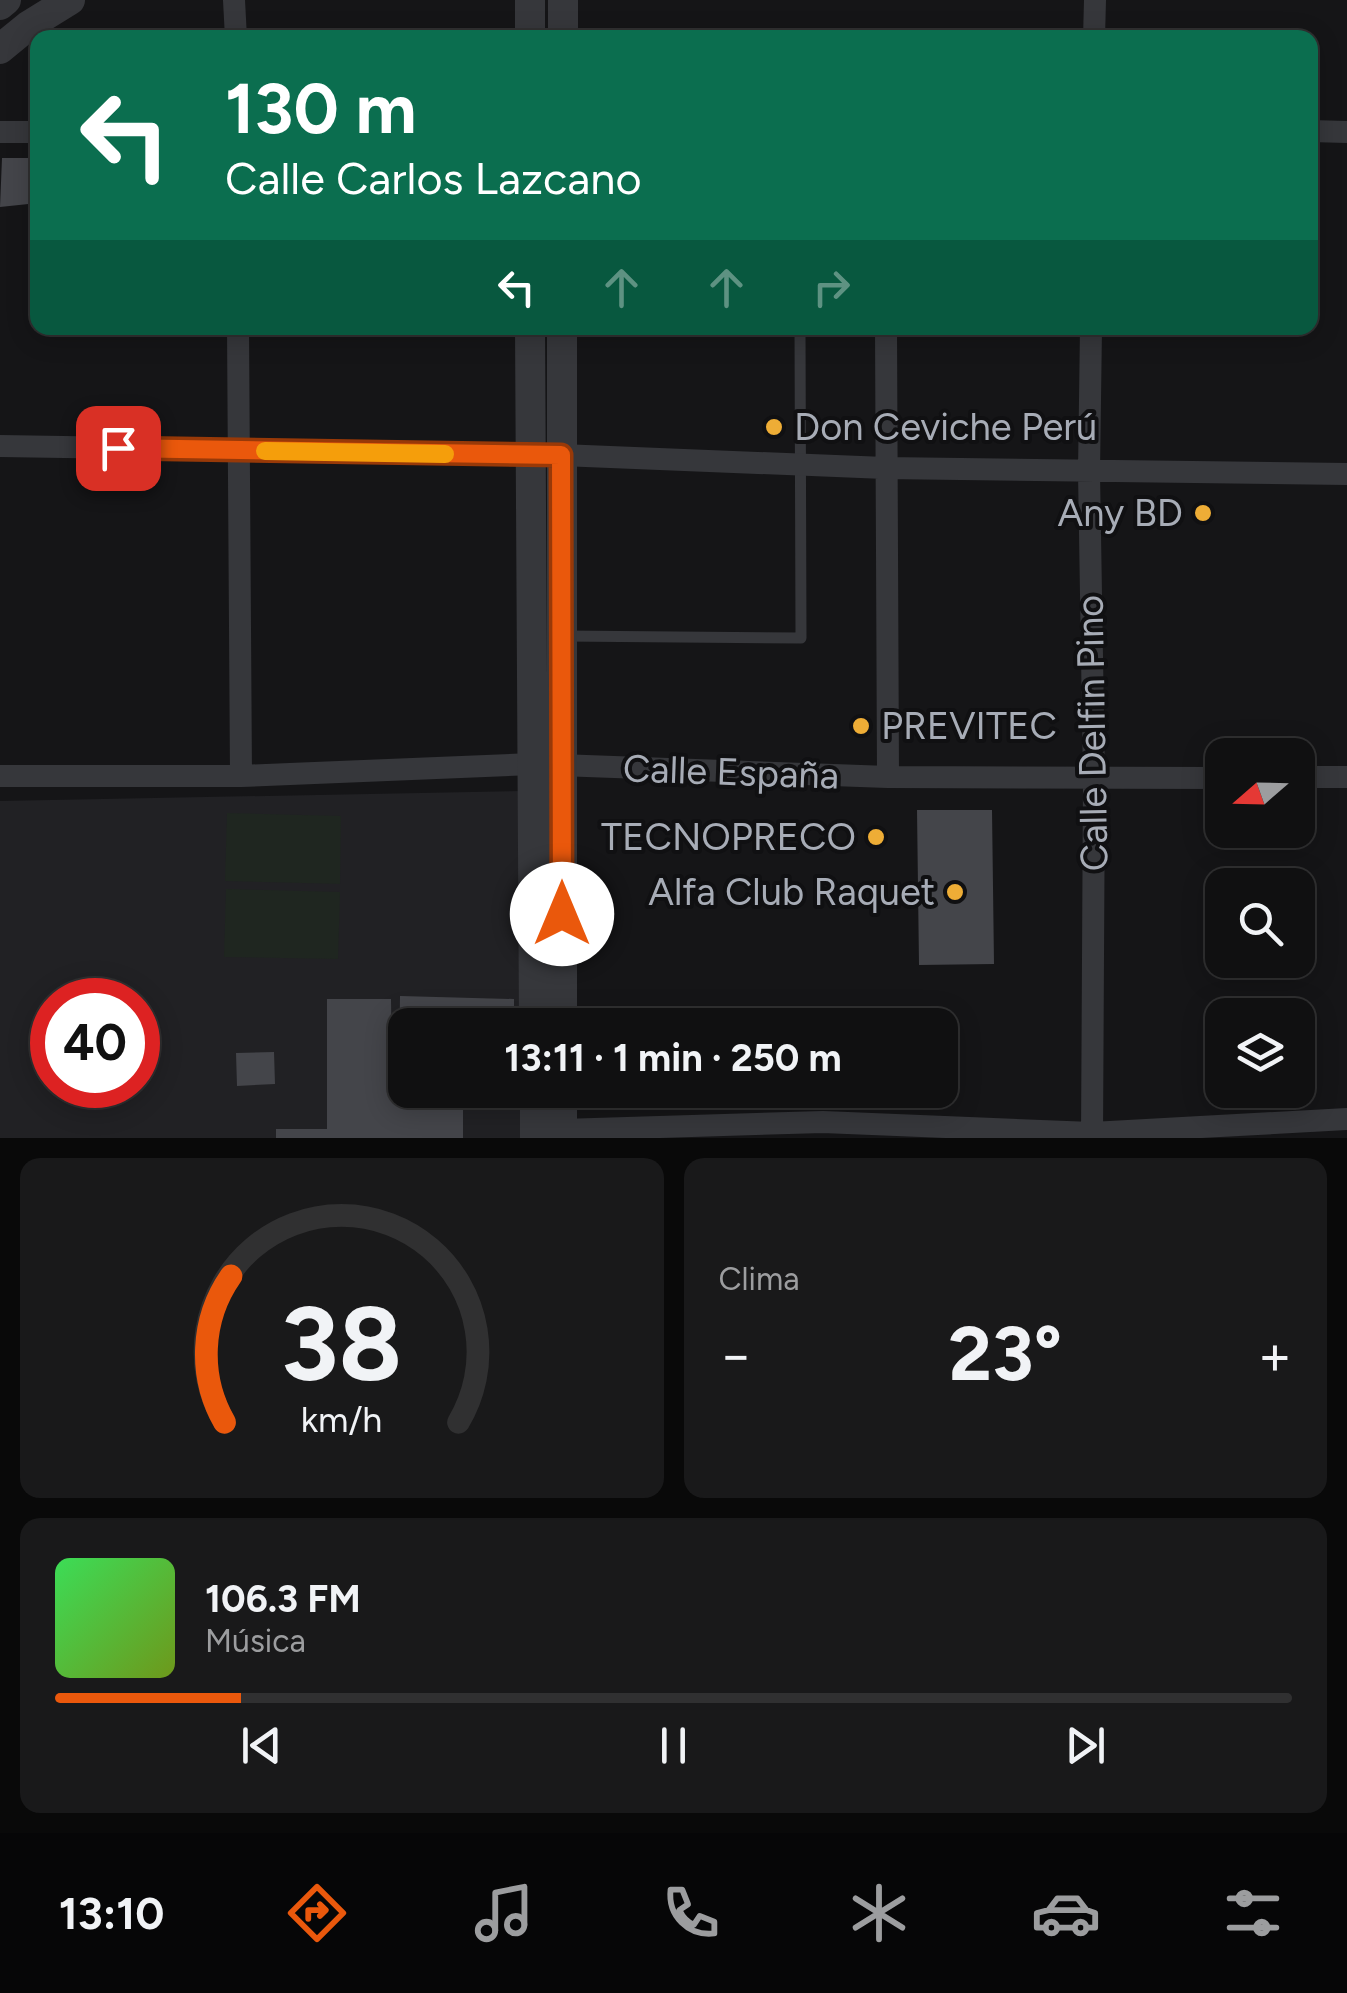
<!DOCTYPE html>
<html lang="es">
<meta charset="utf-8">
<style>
:root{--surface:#101011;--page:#19191a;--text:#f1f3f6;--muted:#9c9d9f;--line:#303031;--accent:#ea580c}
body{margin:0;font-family:Figtree,sans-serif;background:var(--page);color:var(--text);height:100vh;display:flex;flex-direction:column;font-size:38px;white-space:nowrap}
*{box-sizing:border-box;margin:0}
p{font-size:32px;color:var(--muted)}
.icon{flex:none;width:55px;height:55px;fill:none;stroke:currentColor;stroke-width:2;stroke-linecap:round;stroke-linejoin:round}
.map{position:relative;height:1138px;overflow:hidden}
.panel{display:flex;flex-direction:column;gap:20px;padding:20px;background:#090909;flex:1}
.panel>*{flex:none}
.guide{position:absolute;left:30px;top:30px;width:1288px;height:305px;border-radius:20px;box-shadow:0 5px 25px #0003,0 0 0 2px var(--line);background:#0b6e4f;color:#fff;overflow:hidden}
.needle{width:65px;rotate:250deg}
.buttons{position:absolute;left:1205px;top:738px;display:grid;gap:20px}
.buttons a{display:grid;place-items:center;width:110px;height:110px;border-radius:20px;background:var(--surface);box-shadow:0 5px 25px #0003,0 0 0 2px var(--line);font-size:50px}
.speed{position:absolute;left:30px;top:978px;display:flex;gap:20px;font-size:50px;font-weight:700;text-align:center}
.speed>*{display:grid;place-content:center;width:130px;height:130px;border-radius:50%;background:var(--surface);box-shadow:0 5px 25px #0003,0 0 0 2px var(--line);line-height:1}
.speed .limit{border:15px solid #d22;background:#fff;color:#111}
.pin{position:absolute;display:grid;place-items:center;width:85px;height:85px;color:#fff;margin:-42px;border-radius:20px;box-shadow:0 5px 15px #0006}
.me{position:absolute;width:110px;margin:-55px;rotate:0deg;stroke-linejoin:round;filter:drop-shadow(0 0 8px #0008)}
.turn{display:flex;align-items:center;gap:35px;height:210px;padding:0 30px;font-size:45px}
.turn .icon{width:130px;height:130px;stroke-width:2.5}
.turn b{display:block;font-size:70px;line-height:85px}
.lanes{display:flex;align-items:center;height:95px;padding:0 30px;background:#0003;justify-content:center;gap:50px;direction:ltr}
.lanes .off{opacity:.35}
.big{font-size:75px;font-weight:700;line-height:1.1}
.panel .tile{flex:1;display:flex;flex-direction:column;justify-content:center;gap:15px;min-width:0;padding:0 35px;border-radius:20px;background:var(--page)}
.panel .dial{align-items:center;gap:0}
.dial svg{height:260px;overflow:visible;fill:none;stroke:var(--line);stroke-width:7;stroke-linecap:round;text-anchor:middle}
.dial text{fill:var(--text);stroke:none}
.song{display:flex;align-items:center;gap:30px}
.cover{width:120px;height:120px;border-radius:15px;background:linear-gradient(135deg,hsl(130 70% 55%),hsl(80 70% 35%))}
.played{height:10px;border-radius:5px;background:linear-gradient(90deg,var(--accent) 15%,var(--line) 15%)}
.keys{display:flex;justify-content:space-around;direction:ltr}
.heat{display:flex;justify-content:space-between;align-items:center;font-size:55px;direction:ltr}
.panel .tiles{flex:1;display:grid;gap:20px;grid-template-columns:1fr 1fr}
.tile:last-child{grid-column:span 2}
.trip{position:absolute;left:388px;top:1008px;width:570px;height:100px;border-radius:20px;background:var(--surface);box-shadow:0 5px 25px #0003,0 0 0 2px var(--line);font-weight:700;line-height:100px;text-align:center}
.tab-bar{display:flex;height:160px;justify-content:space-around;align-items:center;background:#060607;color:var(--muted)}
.tab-bar .icon{width:70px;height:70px}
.tab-bar .selected{color:var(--accent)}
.tab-bar b{font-size:45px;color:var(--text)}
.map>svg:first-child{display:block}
</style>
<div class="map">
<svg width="1347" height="1138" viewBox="0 0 1347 1138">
<rect width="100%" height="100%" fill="#151517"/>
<!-- built -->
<path fill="#212124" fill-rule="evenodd" d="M522,791V1025H405V1090H522V1138H0V801ZM52,1000H138V1085H52Z"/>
<!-- green -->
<path fill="#1f2620" d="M227,813L341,816L340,884L225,881Z
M226,889L340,892L338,959L224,957Z"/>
<!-- building -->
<path fill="#44454a" d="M2,158H38V203L0,207Z
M917,810H992L994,964L919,965Z
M400,996L514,999V1025H405V1064H399Z
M327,999H391L392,1069H405V1090H463V1138H276V1129H327Z
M274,1052L275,1084L237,1086L236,1053Z"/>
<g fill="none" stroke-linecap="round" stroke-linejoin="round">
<!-- service -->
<path stroke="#36373b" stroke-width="11" d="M660,330L800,329
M563,636L801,638L800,328"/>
<!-- minor -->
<path stroke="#36373b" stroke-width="22" d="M234,0L236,38
M1094,38L1095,0
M1310,131L1347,132
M0,132H38
M238,328L241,776
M886,328L888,777
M1091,328L1089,472L1094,779L1092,1138
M0,446L561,455L885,468L1347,474
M0,776H241L532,764L888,777L1222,778
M1298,777H1347
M562,1130L823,1122L1092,1133L1347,1119"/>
<!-- tertiary -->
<path stroke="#36373b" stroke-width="30" d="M0,5L6,0
M530,38V0
M563,38V0
M0,49L28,26L70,0
M530,328L534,1025
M562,328V1025
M535,1090V1138
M562,1090V1138"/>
</g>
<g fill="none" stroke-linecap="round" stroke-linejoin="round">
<!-- route casing -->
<g stroke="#983908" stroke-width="25">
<path id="route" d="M118,448L561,455L562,914"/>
</g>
<!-- route -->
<use href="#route" stroke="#ea580c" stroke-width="18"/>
<!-- slow -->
<path stroke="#f59e0b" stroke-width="18" d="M265,451L445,454"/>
</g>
<!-- markers -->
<g fill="#eead36" stroke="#101012" stroke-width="4">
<circle cx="774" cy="427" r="10"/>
<circle cx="1203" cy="513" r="10"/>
<circle cx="861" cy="726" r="10"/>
<circle cx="876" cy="837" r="10"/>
<circle cx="955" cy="892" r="10"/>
</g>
<g text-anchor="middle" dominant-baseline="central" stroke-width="8" stroke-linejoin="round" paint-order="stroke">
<!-- poi labels -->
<g font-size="38" fill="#a7acb6" stroke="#101012" text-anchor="end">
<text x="794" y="427" text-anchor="start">Don Ceviche Perú</text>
<text x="1183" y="513">Any BD</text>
<text x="881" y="726" text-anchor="start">PREVITEC</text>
<text x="856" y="837">TECNOPRECO</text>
<text x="935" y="892">Alfa Club Raquet</text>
</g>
<!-- street labels -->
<g font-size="38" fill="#a7acb6" stroke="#101012">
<text transform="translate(1092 733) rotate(-91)">Calle Delfin Pino</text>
<text transform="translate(731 772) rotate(2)">Calle España</text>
</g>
</g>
</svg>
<div class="buttons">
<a><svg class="needle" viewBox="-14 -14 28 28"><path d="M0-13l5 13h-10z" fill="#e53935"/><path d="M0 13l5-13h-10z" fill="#9c9d9f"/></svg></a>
<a><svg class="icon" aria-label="search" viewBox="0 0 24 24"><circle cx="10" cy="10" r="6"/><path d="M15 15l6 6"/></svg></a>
<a><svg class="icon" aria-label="layers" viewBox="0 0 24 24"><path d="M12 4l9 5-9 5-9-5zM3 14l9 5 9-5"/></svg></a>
</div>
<div class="speed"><div class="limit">40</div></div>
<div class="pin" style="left:118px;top:448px;background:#d93025"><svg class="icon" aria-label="arrive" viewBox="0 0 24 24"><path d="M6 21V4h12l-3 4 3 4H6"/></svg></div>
<svg class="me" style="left:562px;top:914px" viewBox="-20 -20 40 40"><circle r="19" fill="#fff"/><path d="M0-13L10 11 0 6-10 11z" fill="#ea580c"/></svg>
<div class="trip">13:11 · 1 min · 250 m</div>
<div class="guide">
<div class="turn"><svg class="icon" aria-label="left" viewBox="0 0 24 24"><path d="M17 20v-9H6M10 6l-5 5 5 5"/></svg><div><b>130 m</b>Calle Carlos Lazcano</div></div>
<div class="lanes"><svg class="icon" aria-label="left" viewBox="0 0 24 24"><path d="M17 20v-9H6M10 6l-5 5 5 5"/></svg><svg class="icon off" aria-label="ahead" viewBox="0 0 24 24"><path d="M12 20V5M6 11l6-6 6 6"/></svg><svg class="icon off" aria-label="ahead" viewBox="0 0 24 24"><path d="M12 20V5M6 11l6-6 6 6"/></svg><svg class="icon off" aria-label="right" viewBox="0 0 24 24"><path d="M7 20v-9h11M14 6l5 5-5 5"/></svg></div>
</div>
</div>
<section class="panel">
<div class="tiles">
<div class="tile dial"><svg viewBox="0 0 100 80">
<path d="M14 69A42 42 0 1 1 86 69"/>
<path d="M14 69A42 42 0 0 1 16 24" stroke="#ea580c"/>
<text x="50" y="56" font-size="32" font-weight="700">38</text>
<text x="50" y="72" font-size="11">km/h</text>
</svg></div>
<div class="tile"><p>Clima</p>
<div class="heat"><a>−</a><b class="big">23°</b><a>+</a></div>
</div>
<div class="tile">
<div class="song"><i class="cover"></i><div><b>106.3 FM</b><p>Música</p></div></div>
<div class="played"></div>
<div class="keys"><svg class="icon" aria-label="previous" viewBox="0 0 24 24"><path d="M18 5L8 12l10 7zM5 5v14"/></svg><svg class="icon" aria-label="pause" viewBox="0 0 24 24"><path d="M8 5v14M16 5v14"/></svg><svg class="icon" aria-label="next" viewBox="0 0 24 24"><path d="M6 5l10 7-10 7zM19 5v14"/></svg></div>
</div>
</div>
</section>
<nav class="tab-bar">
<b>13:10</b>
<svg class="icon selected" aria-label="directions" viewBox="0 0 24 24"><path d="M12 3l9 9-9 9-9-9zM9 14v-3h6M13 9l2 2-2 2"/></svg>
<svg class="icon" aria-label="music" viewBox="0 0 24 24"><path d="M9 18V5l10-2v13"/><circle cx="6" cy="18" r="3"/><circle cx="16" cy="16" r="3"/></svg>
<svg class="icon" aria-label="phone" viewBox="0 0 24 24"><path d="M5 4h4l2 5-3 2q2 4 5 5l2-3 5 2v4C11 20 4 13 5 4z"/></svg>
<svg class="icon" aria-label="climate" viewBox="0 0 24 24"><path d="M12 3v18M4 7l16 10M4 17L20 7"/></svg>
<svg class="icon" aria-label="car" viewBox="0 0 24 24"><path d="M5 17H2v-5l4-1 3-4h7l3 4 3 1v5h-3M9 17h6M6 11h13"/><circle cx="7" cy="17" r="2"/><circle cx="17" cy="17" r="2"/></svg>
<svg class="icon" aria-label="filters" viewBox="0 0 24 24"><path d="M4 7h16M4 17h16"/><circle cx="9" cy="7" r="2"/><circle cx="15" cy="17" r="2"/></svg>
</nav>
